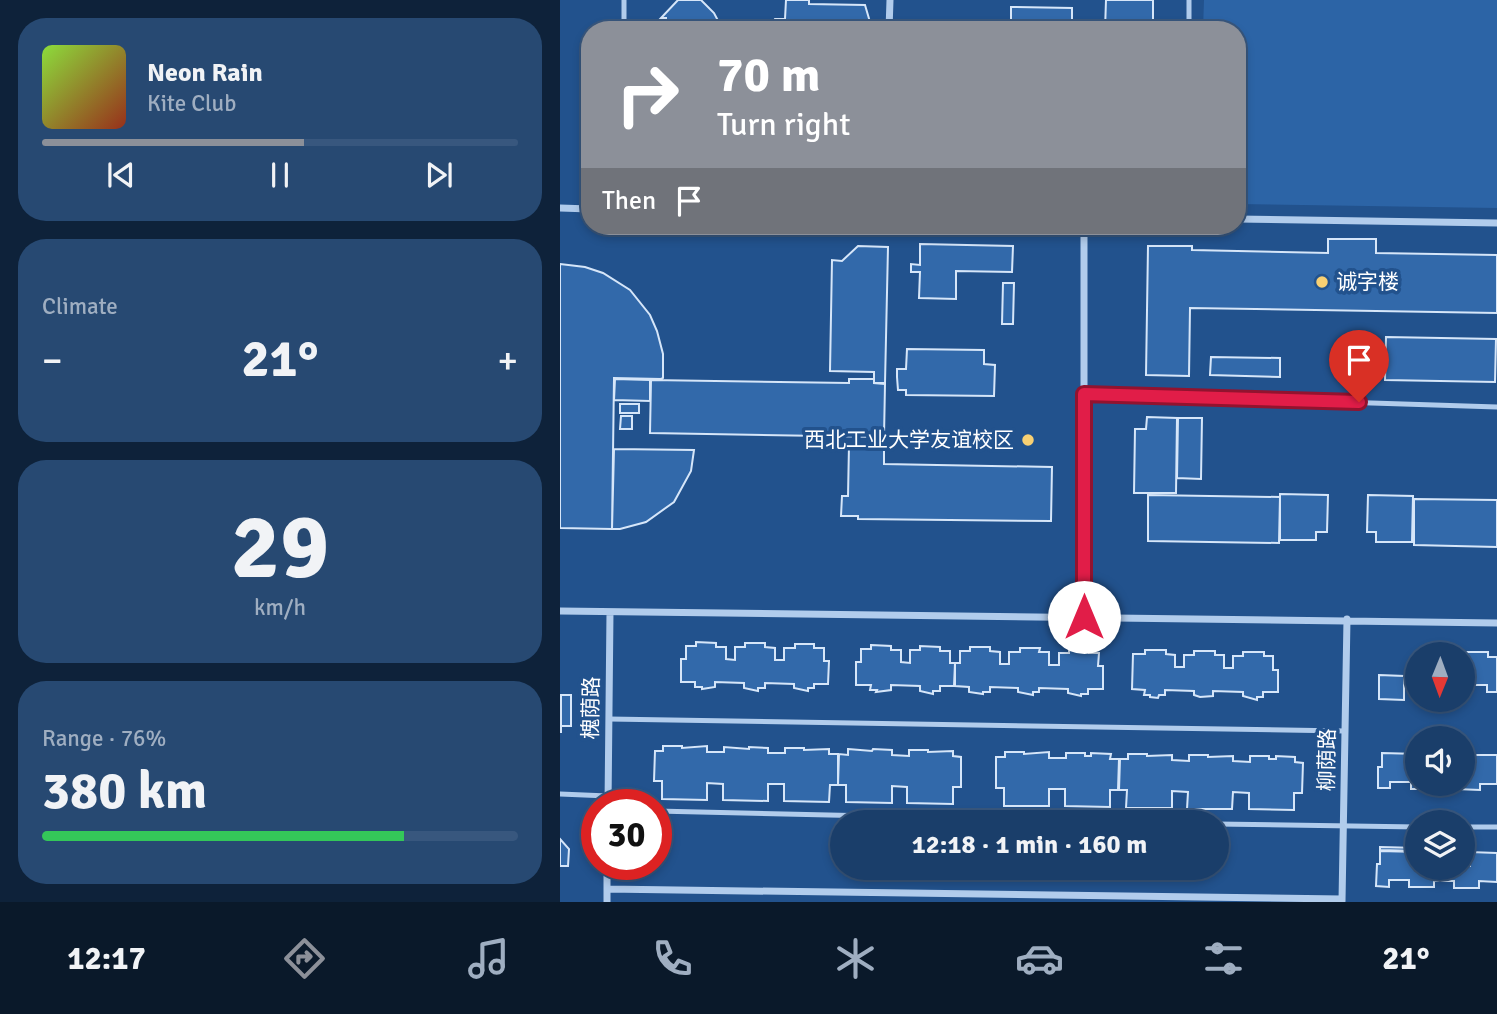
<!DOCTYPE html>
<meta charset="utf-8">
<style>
:root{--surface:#1a3e6a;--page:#274972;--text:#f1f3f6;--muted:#9faec1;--line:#38577e;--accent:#8c9099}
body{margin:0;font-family:Signika,"Noto Sans SC",sans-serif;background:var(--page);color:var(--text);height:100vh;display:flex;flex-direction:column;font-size:26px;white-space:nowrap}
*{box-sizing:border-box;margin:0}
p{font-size:23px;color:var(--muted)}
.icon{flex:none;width:38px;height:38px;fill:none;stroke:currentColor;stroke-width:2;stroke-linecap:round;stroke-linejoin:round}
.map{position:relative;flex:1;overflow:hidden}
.details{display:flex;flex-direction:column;gap:18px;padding:18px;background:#0e223a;width:560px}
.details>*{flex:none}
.hud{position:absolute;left:21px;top:21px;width:665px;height:214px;border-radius:28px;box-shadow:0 4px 10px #0003,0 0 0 2px var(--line);background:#8c9099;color:#fff;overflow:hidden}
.needle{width:46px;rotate:181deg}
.tools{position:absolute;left:845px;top:642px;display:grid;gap:14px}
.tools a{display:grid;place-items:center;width:70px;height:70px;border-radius:50%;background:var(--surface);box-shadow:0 4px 10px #0003,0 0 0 2px var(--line);font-size:35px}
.speed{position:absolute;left:21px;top:789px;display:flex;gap:14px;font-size:35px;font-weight:700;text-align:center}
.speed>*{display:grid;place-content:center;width:91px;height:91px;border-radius:50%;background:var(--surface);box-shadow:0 4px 10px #0003,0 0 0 2px var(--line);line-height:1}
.speed .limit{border:10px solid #d22;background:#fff;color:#111}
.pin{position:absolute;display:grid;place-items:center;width:60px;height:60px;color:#fff;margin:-72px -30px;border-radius:50% 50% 50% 0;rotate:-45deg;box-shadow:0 0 7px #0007}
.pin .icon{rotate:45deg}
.me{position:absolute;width:77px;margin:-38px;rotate:0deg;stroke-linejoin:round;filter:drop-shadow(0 0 5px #0008)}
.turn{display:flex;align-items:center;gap:24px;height:147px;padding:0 21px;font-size:32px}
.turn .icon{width:91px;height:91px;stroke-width:2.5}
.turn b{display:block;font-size:49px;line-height:60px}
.then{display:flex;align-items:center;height:66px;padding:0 21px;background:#0003;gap:14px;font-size:26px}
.big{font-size:52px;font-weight:800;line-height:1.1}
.details .card{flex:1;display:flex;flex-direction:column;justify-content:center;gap:10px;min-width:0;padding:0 24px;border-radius:28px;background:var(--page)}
.details .dial{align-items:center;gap:0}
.dial b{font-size:91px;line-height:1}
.song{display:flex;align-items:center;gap:21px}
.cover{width:84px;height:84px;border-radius:10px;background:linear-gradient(135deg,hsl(90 70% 55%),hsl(10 70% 35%))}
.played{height:7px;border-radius:4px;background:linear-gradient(90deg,var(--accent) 55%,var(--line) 55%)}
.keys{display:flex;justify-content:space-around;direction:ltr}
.heat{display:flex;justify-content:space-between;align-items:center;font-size:38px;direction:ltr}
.charge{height:10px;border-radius:5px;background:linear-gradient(90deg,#34c759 76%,var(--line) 0)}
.trip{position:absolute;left:270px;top:810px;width:399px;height:70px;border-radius:35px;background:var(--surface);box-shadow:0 4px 10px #0003,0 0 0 2px var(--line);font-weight:800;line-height:70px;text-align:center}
.dock{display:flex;height:112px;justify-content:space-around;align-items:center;background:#0a192a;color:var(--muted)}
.dock .icon{width:49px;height:49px}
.dock .selected{color:var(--accent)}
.dock b{font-size:32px;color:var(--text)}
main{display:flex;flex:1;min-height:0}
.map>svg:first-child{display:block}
</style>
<main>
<section class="details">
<div class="card">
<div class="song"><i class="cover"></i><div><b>Neon Rain</b><p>Kite Club</p></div></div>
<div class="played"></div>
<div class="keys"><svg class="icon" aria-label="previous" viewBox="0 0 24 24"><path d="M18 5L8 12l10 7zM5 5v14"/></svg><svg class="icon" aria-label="pause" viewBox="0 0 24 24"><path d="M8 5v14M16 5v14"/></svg><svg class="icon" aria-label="next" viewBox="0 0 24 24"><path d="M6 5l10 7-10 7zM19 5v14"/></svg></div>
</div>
<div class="card"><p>Climate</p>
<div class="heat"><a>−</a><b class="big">21°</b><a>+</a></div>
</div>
<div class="card dial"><b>29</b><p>km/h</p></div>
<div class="card"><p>Range · 76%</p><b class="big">380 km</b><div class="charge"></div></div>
</section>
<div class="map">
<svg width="937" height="902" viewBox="0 0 937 902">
<rect width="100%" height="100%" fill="#22528d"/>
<!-- green -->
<path fill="#2c64a6" d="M644,0H937V208L677,204V30H643Z"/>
<!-- building -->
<path fill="#3269aa" stroke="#d6e6f9" stroke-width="2" d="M118,0H141L154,13L163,30H96V28H106V18H101Z
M226,0H249V4L305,5L310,22H308V30H207L215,19H225Z
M546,0H593V23H604V30H545Z
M451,7L512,8V30H451Z
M768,239H816V253L937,255V313L630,308L629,376L586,375L588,246H632V250L768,253Z
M360,244L453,246L452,272L396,271V299L359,298L360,272H351V264L360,265Z
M298,246L328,247L325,383H314V372L270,371L272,260L282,261Z
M0,264L25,267L43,273L70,290L90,315L97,331L103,354V378L101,379L54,378L52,529L0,528Z
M443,283H454L453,324H442Z
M826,337L936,339L935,382L825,380Z
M347,349L424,350V364L435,365L434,396L346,395V390H338L337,377V369H346Z
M651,357L720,358V377L650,375Z
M55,379L90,380V401L54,400Z
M289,379H314V383L325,384L324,437L90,433L91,380L289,383Z
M60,404H79V413H60Z
M61,416H72V429H60Z
M587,417L617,418L616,493H574L575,429H586Z
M618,418H642L641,479L617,478Z
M314,437L324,438V464L492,467L491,521L298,519V516H281L282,496H288L289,445H312Z
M54,449L134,450L131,471L114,502L86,522L60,529H52Z
M720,494L768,495L767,532H756V540H720Z
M588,495L720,497L719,543L588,541Z
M808,495L853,496L852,542H816V532H807Z
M854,499L937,500V547L854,545Z
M136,642L156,643V647H166V659L175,660V647H185V643H205V647L215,648V660H224V648H235V644H254V648H264V661H269L268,684H254V688H248V691L234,688V684L205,683V688H198V691L184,688V683L155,682V687L142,689V687H135V682H121V659H126V646H136Z
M311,645L331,646V650H341V662L350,663V650H360V646L380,647V651H390V663H395L394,686H380V691H373V694L360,691V686L331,685V690L316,692L317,690H310L311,685H296V662H301V649H311Z
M410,647H430V651L440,652V664H449V652H460V648H480L479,652H489V665H499V653H509V649H529V653H539L538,666H543V689H528V694H521V696L508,693V689L479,688V692H473V695L458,692V688L430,687V692H423V694L409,692V687L395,686V663H400V651H410Z
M585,650H606V654L615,655V667H624V655H634V651H655V655H664V668H673V656H683V652H704V656H713V670H718V692H703V697H697V700L683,696V692L653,691V696L640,697L634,695V691L605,690V695H599L598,698L590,697V695H584L585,690L572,689L573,654H585Z
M907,652H928V657H937V692H927V685H907V691H903V656H907Z
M853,655H858V690H849V669H853Z
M819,675L844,676V700L819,699Z
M1,695H11V726H1V733Z
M103,746H122V748L147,746V752H164V747L189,749V747L208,748V753H225V748H244V750L269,749V754H278V785H270L269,802L224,801V784H208V801L163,800V784L147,783V800L102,799V781H94L95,751H103Z
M288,749L312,751L313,749L332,750V755L349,756V750H368V752L393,751V756L401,757V787H393V804L347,803V787L332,786V803L286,802V785H278L279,754L288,755Z
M445,752H464V754L489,752V758H506V753H525V756H531V753L551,754L550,759H559L558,790H550V807L505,806V789H489V806H444V788H436V757H445Z
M822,753L858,754V784H875V789H851V782H830V788H818V767H822Z
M568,754H587V756L612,755V760L629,761V755H648V757L673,756V761L690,762V756H709V759H716V756L735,757V762L743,763L742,793H734V810L689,809V793L673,792L672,809H627L628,792L612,791V808H566L567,790H559L560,759H568Z
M903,755H905V768H911L912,755H937V784H920V790L896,789V784H903Z
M0,839L9,849L8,866H0Z
M820,847L858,848V851L820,850Z
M820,851L858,852V868H903V866H910V852L937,853V882L919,881V888H894V881H874V887H849V880H829V887L816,886L817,864H820Z"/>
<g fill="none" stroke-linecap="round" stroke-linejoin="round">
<!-- lane -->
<path stroke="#b1ccec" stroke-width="5" d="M64,30V0
M629,30V0
M524,394L937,407
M49,719L785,731
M0,794L48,796
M96,811L584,822
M656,824L858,827
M903,827H937"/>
<!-- street -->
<path stroke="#b1ccec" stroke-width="7" d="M329,30L330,0
M0,208L30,209
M677,219L937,223
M0,611L937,623
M524,616V226
M48,805L50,612
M47,889L782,899
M782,901L787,619
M47,902V864"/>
</g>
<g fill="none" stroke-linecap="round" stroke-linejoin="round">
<!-- route casing -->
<g stroke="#92132f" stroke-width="18">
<path id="route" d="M524,617V394L799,402"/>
</g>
<!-- route -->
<use href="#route" stroke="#e11d48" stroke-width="12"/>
</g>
<!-- markers -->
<g fill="#f8d073" stroke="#22528d" stroke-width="2.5">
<circle cx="762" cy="282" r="7"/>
<circle cx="468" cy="440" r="7"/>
</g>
<g text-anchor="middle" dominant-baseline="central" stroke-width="7" stroke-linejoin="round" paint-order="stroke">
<!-- poi labels -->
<g font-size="21" fill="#fff" stroke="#22528d" text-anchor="start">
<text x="776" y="282">诚字楼</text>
<text x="454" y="440" text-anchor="end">西北工业大学友谊校区</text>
</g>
<!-- street labels -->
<g font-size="21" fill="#fff" stroke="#22528d">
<text transform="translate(31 708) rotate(-89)">槐荫路</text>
<text transform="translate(767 760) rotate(-89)">柳荫路</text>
</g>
</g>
</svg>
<div class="tools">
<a><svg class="needle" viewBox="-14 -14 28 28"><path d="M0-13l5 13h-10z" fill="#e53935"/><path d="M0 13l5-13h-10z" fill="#9faec1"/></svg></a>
<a><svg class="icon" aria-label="sound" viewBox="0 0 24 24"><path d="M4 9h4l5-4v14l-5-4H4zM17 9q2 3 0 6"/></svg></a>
<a><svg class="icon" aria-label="layers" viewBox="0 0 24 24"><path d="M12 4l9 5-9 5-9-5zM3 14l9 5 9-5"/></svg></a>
</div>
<div class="speed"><div class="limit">30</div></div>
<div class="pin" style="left:799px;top:402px;background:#d93025"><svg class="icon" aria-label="arrive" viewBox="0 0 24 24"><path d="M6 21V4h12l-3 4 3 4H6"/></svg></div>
<svg class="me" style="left:524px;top:617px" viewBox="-20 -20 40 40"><circle r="19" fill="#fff"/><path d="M0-13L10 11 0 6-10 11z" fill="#e11d48"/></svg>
<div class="trip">12:18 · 1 min · 160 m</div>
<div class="hud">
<div class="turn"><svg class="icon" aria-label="right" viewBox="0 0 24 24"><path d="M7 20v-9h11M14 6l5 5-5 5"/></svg><div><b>70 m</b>Turn right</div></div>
<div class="then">Then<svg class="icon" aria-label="arrive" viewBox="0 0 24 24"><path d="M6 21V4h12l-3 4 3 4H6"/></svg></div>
</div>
</div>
</main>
<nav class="dock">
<b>12:17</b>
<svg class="icon selected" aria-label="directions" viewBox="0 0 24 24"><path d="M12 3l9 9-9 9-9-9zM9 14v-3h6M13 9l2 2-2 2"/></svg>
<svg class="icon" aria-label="music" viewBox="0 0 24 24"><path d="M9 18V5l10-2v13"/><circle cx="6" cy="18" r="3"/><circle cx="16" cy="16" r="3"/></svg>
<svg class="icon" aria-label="phone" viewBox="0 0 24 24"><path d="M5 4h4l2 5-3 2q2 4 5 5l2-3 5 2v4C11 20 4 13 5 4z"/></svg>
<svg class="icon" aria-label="climate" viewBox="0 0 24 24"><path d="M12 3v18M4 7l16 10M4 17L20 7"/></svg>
<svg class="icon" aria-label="car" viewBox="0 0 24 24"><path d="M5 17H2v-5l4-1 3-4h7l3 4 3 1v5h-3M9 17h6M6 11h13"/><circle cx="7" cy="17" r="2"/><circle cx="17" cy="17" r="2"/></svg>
<svg class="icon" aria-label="filters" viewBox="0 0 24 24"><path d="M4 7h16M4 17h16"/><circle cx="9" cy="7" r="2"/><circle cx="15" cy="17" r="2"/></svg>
<b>21°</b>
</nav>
